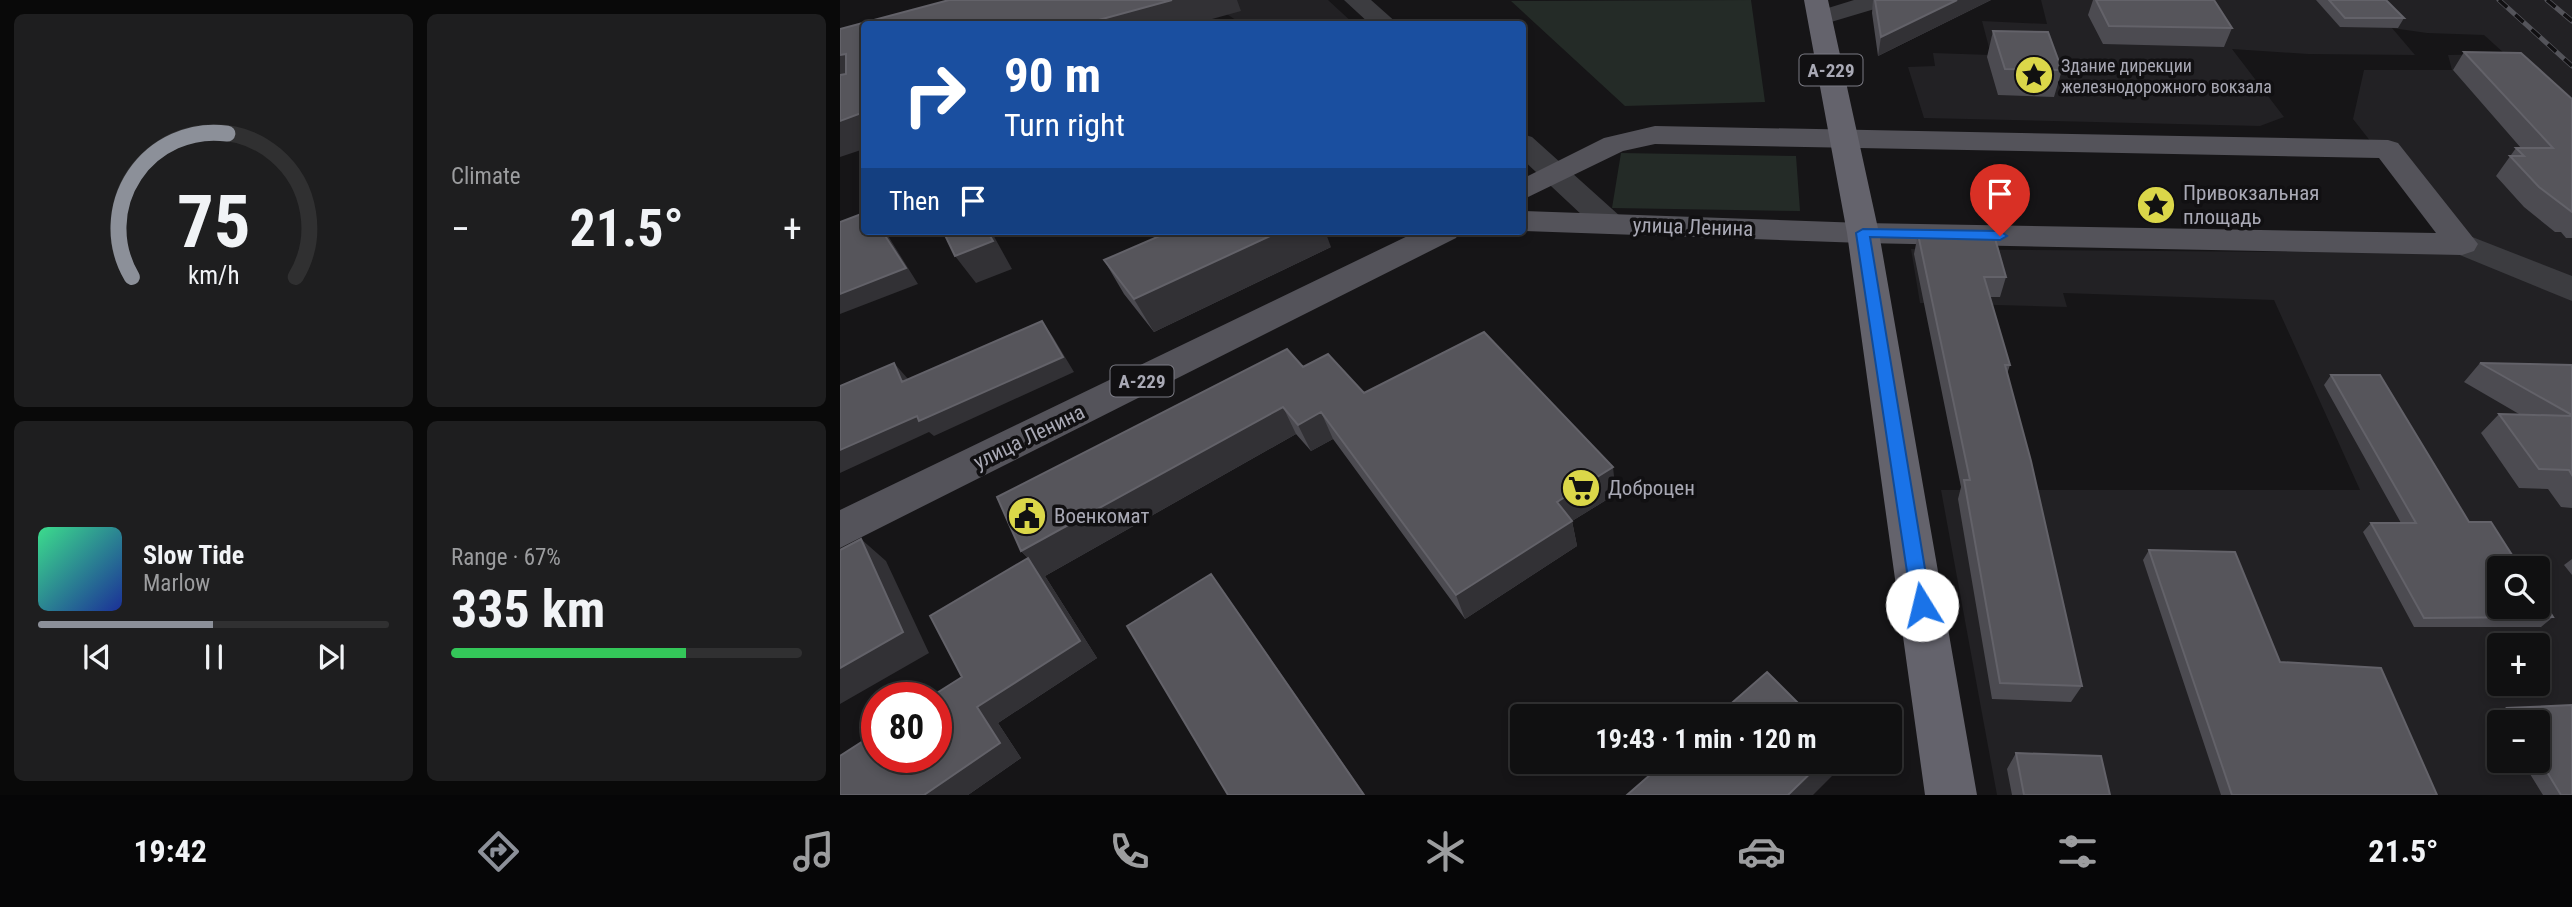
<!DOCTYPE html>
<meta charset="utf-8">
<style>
:root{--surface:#101011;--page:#1e1e1f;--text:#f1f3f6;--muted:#9c9d9f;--line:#303031;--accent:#8c9099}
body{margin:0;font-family:"Roboto Condensed",sans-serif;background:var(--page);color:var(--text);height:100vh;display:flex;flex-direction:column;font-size:26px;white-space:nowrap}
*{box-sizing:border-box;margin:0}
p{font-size:23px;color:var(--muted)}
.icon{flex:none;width:38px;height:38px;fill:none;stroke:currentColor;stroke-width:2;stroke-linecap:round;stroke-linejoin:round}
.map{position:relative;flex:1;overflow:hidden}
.drawer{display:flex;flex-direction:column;gap:14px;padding:14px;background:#090909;width:840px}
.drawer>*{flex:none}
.top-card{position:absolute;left:21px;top:21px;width:665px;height:214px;border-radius:7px;box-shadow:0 4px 10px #0003,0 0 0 2px var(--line);background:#1a4fa0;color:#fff;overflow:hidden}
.controls{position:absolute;left:1647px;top:556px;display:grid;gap:14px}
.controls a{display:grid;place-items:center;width:63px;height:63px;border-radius:7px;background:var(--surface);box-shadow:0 4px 10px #0003,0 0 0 2px var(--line);font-size:35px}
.speed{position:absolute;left:21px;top:682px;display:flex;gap:14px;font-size:35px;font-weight:700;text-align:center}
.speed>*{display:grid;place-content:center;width:91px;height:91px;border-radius:50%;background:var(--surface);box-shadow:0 4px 10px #0003,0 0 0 2px var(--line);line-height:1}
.speed .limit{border:10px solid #d22;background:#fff;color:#111}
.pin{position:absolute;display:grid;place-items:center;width:60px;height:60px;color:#fff;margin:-72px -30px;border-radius:50% 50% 50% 0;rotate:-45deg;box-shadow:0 0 7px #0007}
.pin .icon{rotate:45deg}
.me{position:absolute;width:77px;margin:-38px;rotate:351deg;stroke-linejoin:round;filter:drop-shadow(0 0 5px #0008)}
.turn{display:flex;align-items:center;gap:24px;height:147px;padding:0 28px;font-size:32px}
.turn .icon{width:91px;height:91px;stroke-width:2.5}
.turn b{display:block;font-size:49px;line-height:60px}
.then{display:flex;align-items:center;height:66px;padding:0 28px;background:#0003;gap:14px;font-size:26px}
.big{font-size:52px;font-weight:700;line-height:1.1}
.drawer .card{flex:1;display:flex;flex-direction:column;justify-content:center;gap:10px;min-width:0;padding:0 24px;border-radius:10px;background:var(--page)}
.drawer .dial{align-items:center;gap:0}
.dial svg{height:182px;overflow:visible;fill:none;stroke:var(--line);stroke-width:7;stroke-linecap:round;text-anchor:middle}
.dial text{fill:var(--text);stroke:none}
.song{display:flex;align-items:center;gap:21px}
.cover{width:84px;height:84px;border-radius:10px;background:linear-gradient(135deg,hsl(150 70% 55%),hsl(230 70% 35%))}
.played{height:7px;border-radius:4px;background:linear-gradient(90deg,var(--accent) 50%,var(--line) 50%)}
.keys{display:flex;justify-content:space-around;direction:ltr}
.heat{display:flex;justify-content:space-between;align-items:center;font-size:38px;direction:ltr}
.charge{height:10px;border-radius:5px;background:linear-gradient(90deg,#34c759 67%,var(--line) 0)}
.drawer .tiles{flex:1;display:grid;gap:14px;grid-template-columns:repeat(2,1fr)}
.trip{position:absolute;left:670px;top:704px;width:392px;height:70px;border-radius:7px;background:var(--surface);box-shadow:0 4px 10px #0003,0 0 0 2px var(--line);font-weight:700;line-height:70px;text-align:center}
.tabs{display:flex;height:112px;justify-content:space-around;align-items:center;background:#060607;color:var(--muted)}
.tabs .icon{width:49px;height:49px}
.tabs .current{color:var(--accent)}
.tabs b{font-size:32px;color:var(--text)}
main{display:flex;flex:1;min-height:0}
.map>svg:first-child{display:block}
</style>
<main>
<section class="drawer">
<div class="tiles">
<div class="card dial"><svg viewBox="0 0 100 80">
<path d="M14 69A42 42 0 1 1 86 69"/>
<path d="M14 69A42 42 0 0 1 56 6" stroke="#8c9099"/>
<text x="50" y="56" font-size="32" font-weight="700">75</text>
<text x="50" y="72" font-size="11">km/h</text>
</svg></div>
<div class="card"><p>Climate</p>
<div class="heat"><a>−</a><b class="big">21.5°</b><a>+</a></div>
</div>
<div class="card">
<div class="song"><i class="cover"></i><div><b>Slow Tide</b><p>Marlow</p></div></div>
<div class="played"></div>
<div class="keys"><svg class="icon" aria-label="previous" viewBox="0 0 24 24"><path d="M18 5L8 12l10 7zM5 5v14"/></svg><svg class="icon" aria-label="pause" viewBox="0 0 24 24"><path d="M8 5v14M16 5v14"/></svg><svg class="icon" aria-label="next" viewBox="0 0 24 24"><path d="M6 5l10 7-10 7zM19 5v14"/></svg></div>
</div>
<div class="card"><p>Range · 67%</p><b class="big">335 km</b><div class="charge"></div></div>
</div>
</section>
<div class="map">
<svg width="1732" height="795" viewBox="0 0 1732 795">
<rect width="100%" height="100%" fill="#161517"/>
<!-- built -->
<path fill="#222124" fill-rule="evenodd" d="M365,0H488L514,24H402Z
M1201,0H1732V795H1157L1101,490H1520L1434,300L1223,293L1227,307L1080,303L1071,249L1449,252L1611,244L1513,119L1524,70H1612L1608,55L1665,54L1644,35L1587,33L1552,28L1575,55L1468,54L1392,49L1444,117L1420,126L1084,118L1068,67L1095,66L1093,53L1151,55L1142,21L1207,24ZM1659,569H1698V607H1659ZM1659,646H1698V684H1659ZM1659,723H1698V761H1659Z"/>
<!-- green -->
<path fill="#242b27" d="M911,0L925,102L785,106L671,1Z
M781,153L956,156L960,211L772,208Z"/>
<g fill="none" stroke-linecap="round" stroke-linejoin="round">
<!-- minor -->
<path fill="#3c3c40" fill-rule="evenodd" d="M504,0H531L558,24H530Z
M1014,0H1051L1048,5L981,25L972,23L969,18L972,13Z
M682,134L692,137L781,217L786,224L781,231L770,234L759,231L682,159Z
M1622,233L1732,276V301L1610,251L1606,244L1610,237Z"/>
<!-- major -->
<path fill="#54535a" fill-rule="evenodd" d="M815,126L1548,140L1558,143L1638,244L1634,251L1622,255L1023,243L682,231V211L1023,223L1596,233L1539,158L815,144L783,151L682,200V179L764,138Z
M578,231H620L616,238L0,548V510Z"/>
<!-- highway -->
<path fill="#64636c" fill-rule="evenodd" d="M964,0H988L1039,233L1137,795H1085L1007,233Z"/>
<!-- rail casing -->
<g stroke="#54545a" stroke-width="5">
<path id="rail" d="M1659,0L1732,66
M1707,0L1732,21"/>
</g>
<!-- rail -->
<use href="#rail" stroke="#111012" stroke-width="3.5" stroke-dasharray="11" stroke-linecap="butt"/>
</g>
<!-- wall -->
<path fill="#4c4b51" d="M1033,0H1151L1038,56L1032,13Z
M1253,0H1374L1392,28L1384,47L1263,44L1248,15Z
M1476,0H1546L1564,18L1558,28L1500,27Z
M1153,31L1222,70L1214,97L1158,95L1147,57Z
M1624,52L1732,99V238H1726L1721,232H1715L1684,207L1656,176L1676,148H1681L1613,70Z
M1078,234L1166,277L1160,297H1150L1170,365L1167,374L1242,686L1231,702L1152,699L1118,499L1121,487L1074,254Z
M491,247L314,332L284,294L264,260Z
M1640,363L1732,365V508L1721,507L1708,489L1679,488L1641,433L1659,414H1679L1624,382Z
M463,367L524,393L776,494L732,521L737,546L625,619L493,439L471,451L456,434L205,576L257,658L158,723L181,758L128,795H0L122,677L188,558L181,551Z
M1491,375L1629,522L1713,617L1701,627H1574L1523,532L1531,523H1561L1484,385Z
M1309,550L1440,662L1597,795H1381L1303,560Z
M1732,559V575L1724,565Z
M1732,705V795H1703L1682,761H1698V723H1659V724L1655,717L1667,708Z
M1176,753L1270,795H1172L1167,769Z"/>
<!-- shaded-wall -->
<path fill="#323135" d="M332,0H397L401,11L354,24H244Z
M1117,0H1151L1038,56L1041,37Z
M6,54L24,80L0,88V55Z
M24,112V149L0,157V121Z
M42,231H45L78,284L0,314V294Z
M147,231H151L172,269L136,283L115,256Z
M441,231H485L491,247L314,332L294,299Z
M202,321L213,337L234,372L94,436L89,432L0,473V450Z
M54,363L68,379L62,382Z
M443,407L456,434L205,576L257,658L158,723L181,758L128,795H84L137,707L188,558L181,551Z
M481,412L493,439L471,451L458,425Z
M773,467L776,494L732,521L737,546L625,619L616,595L717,502Z
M21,539L46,561L89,653L0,704V668Z
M371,574L398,612L525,795H524Z
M983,761H996L992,776L973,795H948Z"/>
<!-- building -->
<path fill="#56555b" stroke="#636269" stroke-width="2" d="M109,0H332L244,24H24V112L0,121V75L6,74V54L0,55V29Z
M1035,0H1117L1041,37Z
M1256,0H1374L1392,28L1269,26Z
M1489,0H1546L1564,18H1505Z
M1153,31L1208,32L1222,70L1165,69Z
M1624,52L1681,53L1732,99V212L1699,187L1670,156H1684L1676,148H1713Z
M24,213V231H42L66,268L0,294V222Z
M103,231H147L153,241L115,256Z
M331,231H441L294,299L264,260Z
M1078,234L1154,235L1166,277H1144L1170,365H1165L1191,461L1242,686L1160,683L1124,480H1130Z
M202,321L223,357L79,421L77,416L0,450V386L54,363L62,382Z
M644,332L773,467L717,502L732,521L616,595L481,412L458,425L443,407L181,551L157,497L447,349L463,367L488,354L524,393Z
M1640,363L1732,365V415Z
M1491,375H1540L1629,522H1651L1681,569H1659V607H1698V593L1713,617L1584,618L1531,523H1576Z
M1659,414L1732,416V475L1729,470L1699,469Z
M21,539L63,632L0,668V550Z
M1309,550L1395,552L1440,662L1541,668L1597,795H1392Z
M188,558L240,641L137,707L160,743L84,795H0V756L37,732V758H96V698H89L122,677L90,616Z
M371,574L524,795H388L287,626Z
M927,672L971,716H877Z
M1732,705V795H1721L1698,757V723H1676L1667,708Z
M1176,753L1261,756L1270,795H1184Z
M826,761H983L948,795H787Z"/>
<!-- route -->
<path fill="#1a73e8" stroke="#114b97" stroke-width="2" d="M1023,229L1160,231L1167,236L1160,240L1030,237L1091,605L1089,611L1082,613L1075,611L1072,605L1016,233Z"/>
<!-- icons -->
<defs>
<g id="sight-disc" transform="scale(2.0125)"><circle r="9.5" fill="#dbd749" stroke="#111012"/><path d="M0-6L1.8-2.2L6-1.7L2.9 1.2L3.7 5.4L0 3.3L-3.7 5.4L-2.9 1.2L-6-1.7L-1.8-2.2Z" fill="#111"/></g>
<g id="supermarket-disc" transform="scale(2.0125)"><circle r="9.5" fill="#dbd749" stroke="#111012"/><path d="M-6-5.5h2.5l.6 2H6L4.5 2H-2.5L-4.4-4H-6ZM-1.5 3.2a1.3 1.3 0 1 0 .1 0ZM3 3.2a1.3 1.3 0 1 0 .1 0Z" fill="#111"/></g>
<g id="civic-disc" transform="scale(2.0125)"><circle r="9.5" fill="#dbd749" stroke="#111012"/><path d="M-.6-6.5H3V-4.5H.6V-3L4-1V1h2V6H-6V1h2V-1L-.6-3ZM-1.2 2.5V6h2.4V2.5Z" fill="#111"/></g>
</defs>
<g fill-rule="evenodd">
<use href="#sight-disc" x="1194" y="75"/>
<use href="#sight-disc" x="1316" y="205"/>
<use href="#supermarket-disc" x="741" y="488"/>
<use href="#civic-disc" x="187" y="516"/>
</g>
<g text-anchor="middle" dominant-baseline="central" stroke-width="7" stroke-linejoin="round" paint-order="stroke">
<!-- far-poi labels -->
<g font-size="18" fill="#a9a9b5" stroke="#111012" text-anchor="start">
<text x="1221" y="65">Здание дирекции<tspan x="1221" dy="21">железнодорожного вокзала</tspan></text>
</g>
<!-- shield labels -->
<g fill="#111012" stroke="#7b7b84" stroke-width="2">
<rect x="959.5" y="54.5" width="63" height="31" rx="5"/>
<rect x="270.5" y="365.5" width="63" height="31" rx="5"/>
</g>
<g font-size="19" font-weight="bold" fill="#a9a9b5">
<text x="991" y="70">А-229</text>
<text x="302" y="381">А-229</text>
</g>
<!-- poi labels -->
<g font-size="21" fill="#a9a9b5" stroke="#111012" text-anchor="start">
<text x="1343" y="193">Привокзальная<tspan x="1343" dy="24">площадь</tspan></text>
<text x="768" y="488">Доброцен</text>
<text x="214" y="516">Военкомат</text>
</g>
<!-- street labels -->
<g font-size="21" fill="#a9a9b5" stroke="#111012">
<text transform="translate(853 227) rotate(2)">улица Ленина</text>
<text transform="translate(189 437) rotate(-26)">улица Ленина</text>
</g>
</g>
</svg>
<div class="controls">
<a><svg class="icon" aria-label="search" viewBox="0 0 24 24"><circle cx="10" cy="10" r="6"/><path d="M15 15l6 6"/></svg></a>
<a>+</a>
<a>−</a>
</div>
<div class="speed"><div class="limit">80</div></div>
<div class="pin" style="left:1160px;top:236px;background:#d93025"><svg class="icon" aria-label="arrive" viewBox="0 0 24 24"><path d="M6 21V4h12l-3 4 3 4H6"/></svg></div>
<svg class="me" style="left:1082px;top:605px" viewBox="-20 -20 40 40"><circle r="19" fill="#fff"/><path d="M0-13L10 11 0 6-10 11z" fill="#1a73e8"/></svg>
<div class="trip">19:43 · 1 min · 120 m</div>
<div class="top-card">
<div class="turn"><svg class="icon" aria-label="right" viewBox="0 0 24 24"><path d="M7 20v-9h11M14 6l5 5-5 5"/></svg><div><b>90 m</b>Turn right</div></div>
<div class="then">Then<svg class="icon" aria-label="arrive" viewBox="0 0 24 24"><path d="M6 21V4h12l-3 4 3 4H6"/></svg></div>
</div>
</div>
</main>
<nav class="tabs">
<b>19:42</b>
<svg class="icon current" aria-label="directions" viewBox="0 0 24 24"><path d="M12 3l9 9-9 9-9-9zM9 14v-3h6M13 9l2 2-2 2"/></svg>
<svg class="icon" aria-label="music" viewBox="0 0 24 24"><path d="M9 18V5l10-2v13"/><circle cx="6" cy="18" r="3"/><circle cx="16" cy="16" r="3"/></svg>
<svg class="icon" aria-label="phone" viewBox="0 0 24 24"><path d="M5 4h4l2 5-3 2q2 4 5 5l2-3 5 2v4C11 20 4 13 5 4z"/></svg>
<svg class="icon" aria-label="climate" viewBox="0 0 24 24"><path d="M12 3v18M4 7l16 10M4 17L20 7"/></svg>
<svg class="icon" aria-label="car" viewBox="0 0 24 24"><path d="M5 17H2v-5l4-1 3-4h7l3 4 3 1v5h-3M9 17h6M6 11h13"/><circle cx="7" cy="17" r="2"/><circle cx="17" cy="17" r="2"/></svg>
<svg class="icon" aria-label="filters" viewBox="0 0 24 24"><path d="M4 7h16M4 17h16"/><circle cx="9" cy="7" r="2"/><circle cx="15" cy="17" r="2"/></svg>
<b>21.5°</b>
</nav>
